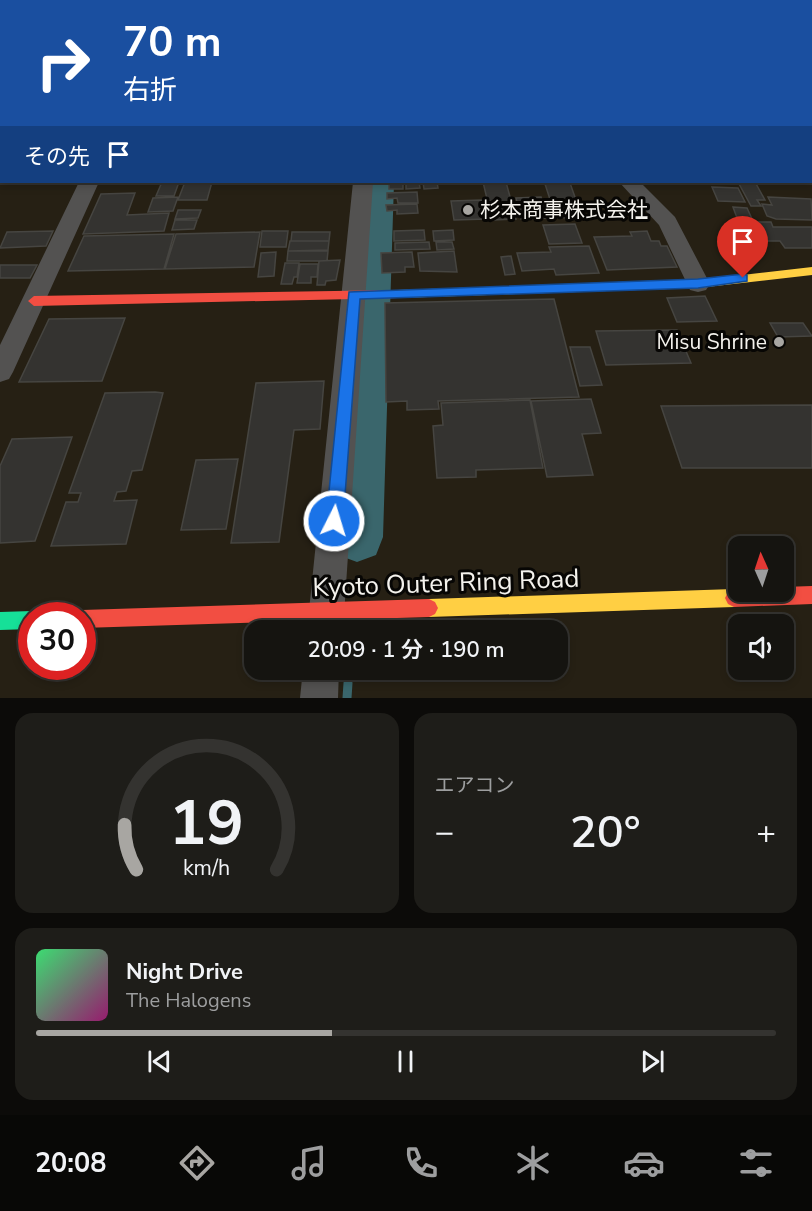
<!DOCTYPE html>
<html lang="ja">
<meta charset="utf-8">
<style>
:root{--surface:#151410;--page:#1e1d19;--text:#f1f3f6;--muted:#9d9e9f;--line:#343330;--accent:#a8a6a2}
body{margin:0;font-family:"Nunito Sans","Noto Sans JP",sans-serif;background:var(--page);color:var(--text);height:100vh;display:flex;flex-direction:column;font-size:22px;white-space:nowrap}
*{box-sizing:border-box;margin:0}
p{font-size:20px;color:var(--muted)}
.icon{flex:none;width:33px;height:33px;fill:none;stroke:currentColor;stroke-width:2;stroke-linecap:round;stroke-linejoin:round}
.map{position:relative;height:698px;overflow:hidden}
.panel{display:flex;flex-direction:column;gap:15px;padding:15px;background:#0c0b09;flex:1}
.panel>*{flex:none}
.guide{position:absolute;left:0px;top:0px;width:813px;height:183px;box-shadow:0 3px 9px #0003,0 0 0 2px var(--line);background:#1a4fa0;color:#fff;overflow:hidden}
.needle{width:39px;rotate:357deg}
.controls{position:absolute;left:728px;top:536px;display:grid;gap:12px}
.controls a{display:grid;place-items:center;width:66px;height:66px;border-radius:12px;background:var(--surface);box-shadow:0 3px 9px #0003,0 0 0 2px var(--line);font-size:30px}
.speed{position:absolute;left:18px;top:602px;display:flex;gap:12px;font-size:30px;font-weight:700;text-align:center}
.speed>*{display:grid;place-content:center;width:78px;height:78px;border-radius:50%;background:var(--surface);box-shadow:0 3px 9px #0003,0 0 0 2px var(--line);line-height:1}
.speed .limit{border:9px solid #d22;background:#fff;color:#111}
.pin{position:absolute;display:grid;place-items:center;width:51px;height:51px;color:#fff;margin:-62px -26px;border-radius:50% 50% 50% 0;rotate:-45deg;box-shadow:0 0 6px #0007}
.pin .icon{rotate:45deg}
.me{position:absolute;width:66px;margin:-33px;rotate:5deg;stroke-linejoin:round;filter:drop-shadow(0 0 4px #0008)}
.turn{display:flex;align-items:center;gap:21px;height:126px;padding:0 24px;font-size:27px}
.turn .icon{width:78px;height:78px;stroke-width:2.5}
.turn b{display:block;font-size:42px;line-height:51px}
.then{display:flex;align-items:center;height:57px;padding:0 24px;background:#0003;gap:12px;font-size:22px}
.big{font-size:45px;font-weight:600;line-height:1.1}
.panel .widget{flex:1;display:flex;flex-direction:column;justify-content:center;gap:9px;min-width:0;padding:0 21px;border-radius:18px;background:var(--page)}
.panel .dial{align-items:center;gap:0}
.dial svg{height:156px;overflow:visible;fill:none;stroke:var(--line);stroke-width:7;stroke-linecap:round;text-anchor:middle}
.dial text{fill:var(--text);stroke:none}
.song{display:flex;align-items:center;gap:18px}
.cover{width:72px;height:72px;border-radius:9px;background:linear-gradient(135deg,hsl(140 70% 55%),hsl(320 70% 35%))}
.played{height:6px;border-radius:3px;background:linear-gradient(90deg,var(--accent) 40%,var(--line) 40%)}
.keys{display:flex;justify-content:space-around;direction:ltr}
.heat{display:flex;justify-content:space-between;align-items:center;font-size:33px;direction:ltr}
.panel .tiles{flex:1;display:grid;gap:15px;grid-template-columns:1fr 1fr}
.widget:last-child{grid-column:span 2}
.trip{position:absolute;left:244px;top:620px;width:324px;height:60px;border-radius:18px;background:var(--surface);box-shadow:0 3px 9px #0003,0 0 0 2px var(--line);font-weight:600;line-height:60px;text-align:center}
.tab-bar{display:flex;height:96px;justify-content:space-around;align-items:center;background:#080806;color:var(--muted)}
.tab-bar .icon{width:42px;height:42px}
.tab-bar .current{color:var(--accent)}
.tab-bar b{font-size:27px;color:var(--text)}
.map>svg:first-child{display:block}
</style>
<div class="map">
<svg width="812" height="698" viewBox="0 0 812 698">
<rect width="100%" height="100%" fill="#1c1a16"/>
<!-- built -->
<path fill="#262014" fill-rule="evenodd" d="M0,0H812V698H0ZM2,2H812V182H2ZM738,546H783V591H738ZM32,615H82V666H32ZM738,624H783V669H738ZM255,630H558V669H255Z"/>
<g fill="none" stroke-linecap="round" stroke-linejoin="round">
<!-- stream -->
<path stroke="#3a666c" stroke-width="9" d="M347,698L348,683"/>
<!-- river -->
<path fill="#3a666c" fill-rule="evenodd" d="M378,0H400V2H378Z
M362,182H394L383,537L376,555L357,562L338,555L331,537Z"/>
</g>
<!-- building -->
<path fill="#343330" stroke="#464541" stroke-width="1.5" d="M7,0H134L5,2Z
M162,182H179L174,196H156Z
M185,182H212L207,200H178Z
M389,182H403V189H389Z
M406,182H419L420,188L406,189Z
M423,182H437L438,188L424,189Z
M483,182H506L516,219L492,220Z
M738,182H755L765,200H757L761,206H751Z
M570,183L582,217L556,218L545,184Z
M712,187L738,188L745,202L718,201Z
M417,192L418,203H398L397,198L387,199V193Z
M135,193L127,215L169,213L164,231L83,234L101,194Z
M178,197L173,211L148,212L153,198Z
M541,197L548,218L521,219L516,198Z
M768,197L811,199L812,220L776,219L767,216L762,204L772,205Z
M482,200L486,219L454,220L451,201Z
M417,204L418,213L397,214V210L387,211L386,205Z
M733,207L747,208L752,219L737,218Z
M178,210H201L198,218L175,219Z
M175,220H197L194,229L172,230Z
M733,220L749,221L756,233H739Z
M756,222H771L773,227H812V248H785L780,241H766Z
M575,224L582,243L549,244L543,225Z
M424,230L425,240L394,241V231Z
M453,230L454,240L434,241L433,231Z
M53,231L46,246L0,248L7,232Z
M262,231H288L286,247H260Z
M647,231L651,241H659L661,246H667L677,267L607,270L594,237L632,236L630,232Z
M260,232L254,267L165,269L176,234Z
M292,232H330L329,241H291Z
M174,234L164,269L68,271L84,236Z
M290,241H329L328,250L288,251Z
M429,242L430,249L395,250V243Z
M436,242H452L454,249L437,250Z
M589,246L599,273L556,275L554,269L522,271L517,253L551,252L549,247Z
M288,251H328L327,261H287Z
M454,251L457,272L420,271L418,253Z
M276,252L274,276L258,277L261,253Z
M412,252L414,267H405V272L382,273L381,253Z
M511,256L515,274L505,275L501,257Z
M340,260L336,280L326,281L325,285H317L319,261Z
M285,263H299L297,277H294L292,284H281Z
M300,264H318L317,277H311V283H297Z
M0,265H37L30,278H0Z
M705,296L717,321L677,322L667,298Z
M554,299L579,397L438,401L439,409L407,410V401L386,402L385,303Z
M125,318L102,381L19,382L49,319Z
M770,323H803L812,336L778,337Z
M677,330L691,363L606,365L596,331Z
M570,347H590L602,385L580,386Z
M324,381L320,429L294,430L279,542L231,543L256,383Z
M155,392L163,393L142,470L132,471L126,491L117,492L114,501L137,500L126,544L51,546L66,502H78L81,493H69L105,393Z
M591,399L601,433L582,434L593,475L547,477L531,401Z
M530,400L543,468L476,470V477L437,478L433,426L443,425L441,403Z
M812,405V468H682L661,406Z
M72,437L35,541L0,543V466L12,439Z
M238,459L226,529L181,530L196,460Z"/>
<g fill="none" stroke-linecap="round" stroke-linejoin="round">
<!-- street -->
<path fill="#535251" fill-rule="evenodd" d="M172,0H186L171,2Z
M366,0H386L365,2Z
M699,0H713L714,2H700Z
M0,75H2V85H0Z
M0,172L2,182H9L0,184Z
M79,182H99L13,372L9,379L0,382V345Z
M353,182H373L343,630H307Z
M619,182H640L675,217L710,284L706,290L698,292L690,290L659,225Z
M303,669H339L338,698H300Z"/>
<!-- fast -->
<path fill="#16e098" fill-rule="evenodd" d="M32,611L39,615H32V629L0,630V612Z"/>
<!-- slow -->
<path fill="#ffcf43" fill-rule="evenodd" d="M812,267V275L698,288L398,298L392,294L398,290L698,280Z
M734,589L740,592L743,598L740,604L734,607L429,617L423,614L420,608L423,602L429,599Z"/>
<!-- jam -->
<path fill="#f24e42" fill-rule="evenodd" d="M398,290L404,294L398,298L34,306L28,301L34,296Z
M812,586V604L734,607L728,604L725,598L728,592L738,589V591H783V587Z
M429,599L435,602L438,608L435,614L429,617L82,628V615H74L82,610Z"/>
</g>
<!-- route -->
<path fill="#1a73e8" stroke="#114b97" stroke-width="1.5" d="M743,274L747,275V281L698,288L360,299L343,521L340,527L334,529L328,527L326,521L349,292L698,279Z"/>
<!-- markers -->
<g fill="#a8a6a2" stroke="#070604" stroke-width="2">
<circle cx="468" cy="210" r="6"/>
<circle cx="779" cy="342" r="6"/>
</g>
<g text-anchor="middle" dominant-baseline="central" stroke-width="6" stroke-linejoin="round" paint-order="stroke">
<!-- poi labels -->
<g font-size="21" fill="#f4f2ed" stroke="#070604" text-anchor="start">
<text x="480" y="210">杉本商事株式会社</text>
<text x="767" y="342" text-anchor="end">Misu Shrine</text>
</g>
<!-- near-street labels -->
<g font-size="26" fill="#f4f2ed" stroke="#070604">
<text transform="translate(446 583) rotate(-2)">Kyoto Outer Ring Road</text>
</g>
</g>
</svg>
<div class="controls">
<a><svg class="needle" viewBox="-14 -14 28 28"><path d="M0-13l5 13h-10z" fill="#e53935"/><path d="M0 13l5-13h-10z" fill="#9d9e9f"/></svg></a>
<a><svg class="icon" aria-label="sound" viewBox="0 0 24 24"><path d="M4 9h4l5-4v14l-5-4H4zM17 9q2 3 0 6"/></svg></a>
</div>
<div class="speed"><div class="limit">30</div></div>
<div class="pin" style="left:743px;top:278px;background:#d93025"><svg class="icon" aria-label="arrive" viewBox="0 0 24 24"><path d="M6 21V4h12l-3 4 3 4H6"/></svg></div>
<svg class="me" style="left:334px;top:521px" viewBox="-20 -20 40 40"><circle r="17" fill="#1a73e8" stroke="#fff" stroke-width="3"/><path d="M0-11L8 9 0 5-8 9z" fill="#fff"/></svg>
<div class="trip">20:09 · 1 分 · 190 m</div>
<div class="guide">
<div class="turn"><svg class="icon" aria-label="right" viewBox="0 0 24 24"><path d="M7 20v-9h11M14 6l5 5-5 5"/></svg><div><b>70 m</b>右折</div></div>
<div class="then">その先<svg class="icon" aria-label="arrive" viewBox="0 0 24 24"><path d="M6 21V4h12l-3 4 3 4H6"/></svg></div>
</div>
</div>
<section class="panel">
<div class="tiles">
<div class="widget dial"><svg viewBox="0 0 100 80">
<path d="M14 69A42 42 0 1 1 86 69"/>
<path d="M14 69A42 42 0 0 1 8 46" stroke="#a8a6a2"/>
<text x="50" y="56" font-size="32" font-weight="700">19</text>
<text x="50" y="72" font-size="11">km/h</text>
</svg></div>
<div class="widget"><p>エアコン</p>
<div class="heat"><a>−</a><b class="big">20°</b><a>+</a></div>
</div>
<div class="widget">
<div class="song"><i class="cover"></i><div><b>Night Drive</b><p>The Halogens</p></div></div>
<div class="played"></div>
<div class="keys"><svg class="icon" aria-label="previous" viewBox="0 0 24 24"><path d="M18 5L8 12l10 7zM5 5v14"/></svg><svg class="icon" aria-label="pause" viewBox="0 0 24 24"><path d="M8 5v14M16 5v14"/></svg><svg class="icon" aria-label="next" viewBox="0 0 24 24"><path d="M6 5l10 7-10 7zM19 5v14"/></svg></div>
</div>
</div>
</section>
<nav class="tab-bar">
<b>20:08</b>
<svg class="icon current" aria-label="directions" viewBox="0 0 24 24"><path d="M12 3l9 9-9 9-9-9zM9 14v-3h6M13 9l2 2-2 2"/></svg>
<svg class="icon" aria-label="music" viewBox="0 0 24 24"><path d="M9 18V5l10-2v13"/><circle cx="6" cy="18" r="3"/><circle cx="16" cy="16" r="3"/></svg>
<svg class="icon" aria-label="phone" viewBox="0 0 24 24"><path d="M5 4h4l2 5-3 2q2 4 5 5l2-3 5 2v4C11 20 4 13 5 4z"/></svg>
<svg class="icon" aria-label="climate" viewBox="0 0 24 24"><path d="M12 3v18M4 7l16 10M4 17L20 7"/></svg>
<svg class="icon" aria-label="car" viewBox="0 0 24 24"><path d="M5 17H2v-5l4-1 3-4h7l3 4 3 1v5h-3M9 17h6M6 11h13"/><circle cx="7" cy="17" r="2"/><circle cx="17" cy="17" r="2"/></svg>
<svg class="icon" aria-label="filters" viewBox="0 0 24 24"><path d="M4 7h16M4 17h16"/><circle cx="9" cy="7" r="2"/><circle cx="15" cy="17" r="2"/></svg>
</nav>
